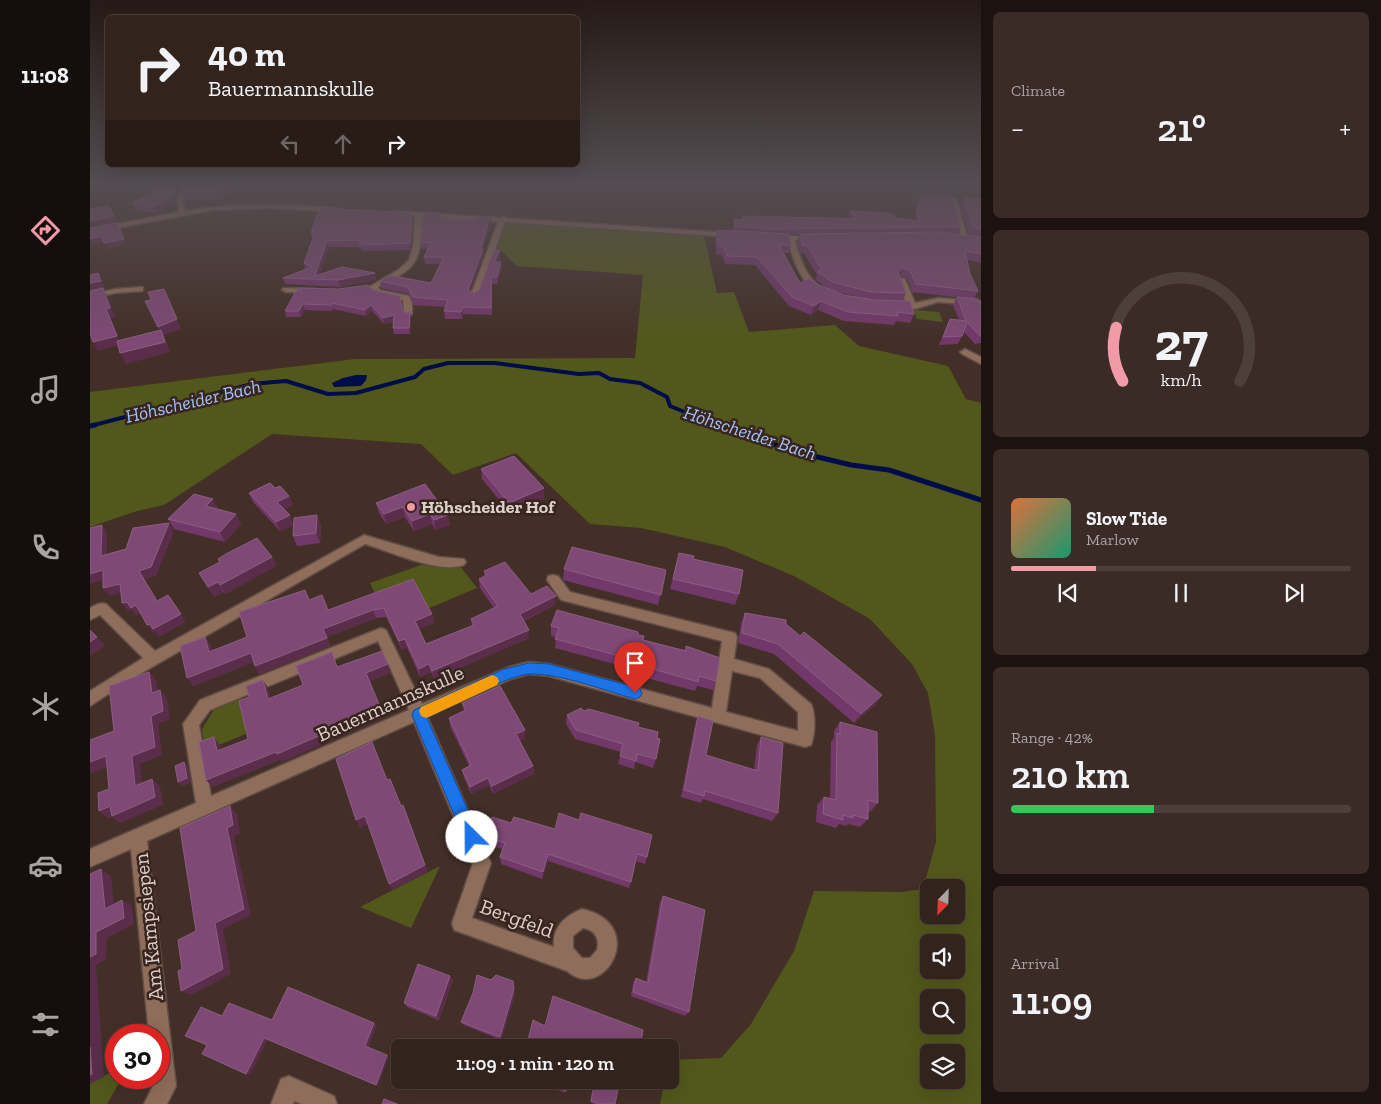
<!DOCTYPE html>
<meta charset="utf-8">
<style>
:root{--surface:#32231d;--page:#3a2b26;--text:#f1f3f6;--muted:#a8a4a4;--line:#4d403b;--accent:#f39aa7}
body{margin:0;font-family:"Zilla Slab",serif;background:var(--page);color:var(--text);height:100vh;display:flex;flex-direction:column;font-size:19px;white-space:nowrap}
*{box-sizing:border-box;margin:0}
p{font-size:16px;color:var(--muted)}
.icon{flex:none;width:28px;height:28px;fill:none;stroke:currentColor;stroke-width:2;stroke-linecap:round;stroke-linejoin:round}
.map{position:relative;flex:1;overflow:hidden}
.panel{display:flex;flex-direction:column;gap:12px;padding:12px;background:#1c1310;width:400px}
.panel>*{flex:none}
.top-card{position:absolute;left:15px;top:15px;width:475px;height:152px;border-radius:8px;box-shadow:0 5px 20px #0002,0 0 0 1px var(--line);background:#32231d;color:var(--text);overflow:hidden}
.needle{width:32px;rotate:203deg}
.tools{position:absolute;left:830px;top:879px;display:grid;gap:10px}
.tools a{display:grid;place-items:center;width:45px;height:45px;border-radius:8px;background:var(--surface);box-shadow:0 5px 20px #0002,0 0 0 1px var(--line);font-size:25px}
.speed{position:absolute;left:15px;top:1024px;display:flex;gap:10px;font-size:25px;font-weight:700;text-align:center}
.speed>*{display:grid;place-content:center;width:65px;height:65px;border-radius:50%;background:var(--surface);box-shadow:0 5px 20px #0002,0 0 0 1px var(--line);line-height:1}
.speed .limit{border:8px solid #d22;background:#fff;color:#111}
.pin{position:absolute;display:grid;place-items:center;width:42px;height:42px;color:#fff;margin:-51px -21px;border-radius:50% 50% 50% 0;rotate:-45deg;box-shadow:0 0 5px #0007}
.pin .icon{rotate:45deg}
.me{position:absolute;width:55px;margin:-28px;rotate:337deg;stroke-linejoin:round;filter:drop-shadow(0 0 4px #0008)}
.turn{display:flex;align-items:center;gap:18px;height:105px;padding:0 20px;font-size:22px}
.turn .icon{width:65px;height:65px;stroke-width:2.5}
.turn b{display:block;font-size:35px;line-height:42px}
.lanes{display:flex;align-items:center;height:48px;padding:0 20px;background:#0003;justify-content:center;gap:25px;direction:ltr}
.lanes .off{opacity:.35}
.big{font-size:38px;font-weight:600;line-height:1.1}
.panel .tile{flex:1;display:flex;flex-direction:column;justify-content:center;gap:8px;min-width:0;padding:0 18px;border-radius:8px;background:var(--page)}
.panel .dial{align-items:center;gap:0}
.dial svg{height:130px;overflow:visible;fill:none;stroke:var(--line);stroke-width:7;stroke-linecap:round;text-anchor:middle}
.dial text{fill:var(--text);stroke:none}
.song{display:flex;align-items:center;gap:15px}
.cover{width:60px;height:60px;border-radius:8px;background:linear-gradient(135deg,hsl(20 70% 55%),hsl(160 70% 35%))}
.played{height:5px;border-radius:2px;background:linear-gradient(90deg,var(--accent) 25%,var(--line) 25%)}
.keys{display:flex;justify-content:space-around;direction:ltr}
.heat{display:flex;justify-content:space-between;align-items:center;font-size:28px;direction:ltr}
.charge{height:8px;border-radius:4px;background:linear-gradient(90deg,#34c759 42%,var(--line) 0)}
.trip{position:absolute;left:301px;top:1039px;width:288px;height:50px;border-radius:8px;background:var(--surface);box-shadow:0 5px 20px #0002,0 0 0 1px var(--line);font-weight:600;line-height:50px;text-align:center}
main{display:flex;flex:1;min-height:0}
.tab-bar{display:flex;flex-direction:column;width:90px;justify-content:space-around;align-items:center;background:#140e0c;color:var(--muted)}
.tab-bar .icon{width:35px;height:35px}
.tab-bar .on{color:var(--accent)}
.tab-bar b{font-size:22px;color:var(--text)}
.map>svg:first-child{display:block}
</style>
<main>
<nav class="tab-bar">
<b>11:08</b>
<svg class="icon on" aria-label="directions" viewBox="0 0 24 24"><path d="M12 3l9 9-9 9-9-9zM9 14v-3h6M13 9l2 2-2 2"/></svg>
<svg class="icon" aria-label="music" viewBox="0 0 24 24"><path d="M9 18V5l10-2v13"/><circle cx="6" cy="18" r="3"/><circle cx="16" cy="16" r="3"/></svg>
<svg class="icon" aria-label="phone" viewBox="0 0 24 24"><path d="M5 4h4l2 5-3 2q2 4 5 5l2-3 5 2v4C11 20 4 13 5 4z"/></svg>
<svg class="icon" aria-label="climate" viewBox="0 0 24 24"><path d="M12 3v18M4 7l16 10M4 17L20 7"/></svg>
<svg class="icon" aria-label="car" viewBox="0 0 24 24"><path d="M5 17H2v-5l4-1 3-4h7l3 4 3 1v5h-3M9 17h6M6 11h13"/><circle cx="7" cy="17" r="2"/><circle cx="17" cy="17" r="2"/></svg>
<svg class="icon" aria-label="filters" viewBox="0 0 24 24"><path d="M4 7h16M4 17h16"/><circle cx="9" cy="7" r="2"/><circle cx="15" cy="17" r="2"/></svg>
</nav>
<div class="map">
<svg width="891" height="1104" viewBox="0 0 891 1104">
<rect width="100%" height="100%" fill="#432f27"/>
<!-- green -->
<path fill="#52581b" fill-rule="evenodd" d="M417,221L614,235L627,293L644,292L659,332L745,325L769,346L858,366L876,399L891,403V1104H570L575,1080H580V1060L631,1058L661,1024L704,951L724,891L812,892L833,889L846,842L845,735L838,693L822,664L780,619L704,576L635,547L551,528L500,524L426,453L363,475L331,444L182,434L74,505L47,511L0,527V392L265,359L545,358L553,275L427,266L406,246ZM839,888H866V915H839ZM839,942H866V970H839ZM839,998H866V1025H839ZM839,1052H866V1080H839Z
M823,310L849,312L853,322L827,319Z
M331,565L370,566L387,588L337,609L289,602L280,583Z
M151,698L160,732L115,751L112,729L124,710Z
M350,866L321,928L270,907Z
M26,1070V1078H32L17,1104H0V1083Z"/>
<!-- water -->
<path fill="#000d4a" d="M266,375H277L276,380L271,386L244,387L242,383L253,378Z"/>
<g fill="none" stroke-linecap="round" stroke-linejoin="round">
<!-- stream-far1 -->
<path stroke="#000d4a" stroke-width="4" d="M0,426L162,384L196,381L238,394L266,393L325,377L334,369L358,363H405L489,374L509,373L520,379L550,383L577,397L580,406L629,426"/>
<!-- stream -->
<path stroke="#000d4a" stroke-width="5" d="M626,425L707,452L761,465L799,470L891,500
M0,426L5,425"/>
<!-- minor casing -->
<g stroke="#5f4c45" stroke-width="3">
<path id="minor" d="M94,184H100L93,201L95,211C146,202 197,205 248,208L251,210L248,212L180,208L124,210L0,233V229L89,212L87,201Z
M864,198L867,200L878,240L871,238L861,200Z
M305,211L410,218L413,216L416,218L642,233L646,235L642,237L415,222L388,297L384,299L380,297L408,222L332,217C330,238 334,261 312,274C304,279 296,282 288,287L290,290L319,296L322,303V314L318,317L314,314L313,300L284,294L279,287L308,270L319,260L323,246L325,216L303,214L302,213Z
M684,236H727V240H705C710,260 716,276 732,289V293H726C710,279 703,261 698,240H681V236Z
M808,277L815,279L825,303L848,298L888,301H891V312L888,311L885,305L848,302L825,309L802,306L801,304L805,301L816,303L807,279Z
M50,287H53V291L25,293L0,299V295L25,289Z
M193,288L225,289L229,291L225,293L196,292L192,290Z
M875,349L891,357V364L872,354L870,352Z
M274,535L349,557L374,559L376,562L374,565C348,574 302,552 275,544L43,678L0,706V691L53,658L10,615L0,620V608C6,605 9,602 16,604L65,651Z
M463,575L468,576L480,592L645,633L647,637L644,659L679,669L721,704C726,714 725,735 721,745L715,747L459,676L439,674L421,679L337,716L401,863L382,918L464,947C462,927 475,916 492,909C560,924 514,1004 477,971L364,930L362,923L383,863L324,722L57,841L86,1086L77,1104H54L64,1084L63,1078H69V1035H59L41,849L0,867V849L106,803L93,724L110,700L291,628L296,630L332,704L419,667L439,662L459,664L622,708L632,641L471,600L457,580L458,576ZM288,641L319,710L121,796L109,725L120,710ZM642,671L670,678L708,712V731L636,712ZM493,928C505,930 510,939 507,950L500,958H492L483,948V936Z
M199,1076L244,1096L247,1104H212L204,1101L203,1104H181L191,1079Z"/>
</g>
<!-- minor -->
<use href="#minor" fill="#8e6d5a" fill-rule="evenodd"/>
</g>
<!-- wall -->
<path fill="#72386a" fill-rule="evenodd" d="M67,184H90L91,186L85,202L66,213L45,210L42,203L63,192Z
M96,184H143L133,199L95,200L92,192Z
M839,194L871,227L868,233H855L884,237L879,235L870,205L874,198L891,199V263L877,260L880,274L888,291L884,299L891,304V343L885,344L874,332L868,344L849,345L860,319L869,320L863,305L867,297L882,299L822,292L817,278L810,275L816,293L813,301L824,314L820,323L806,321L804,325L754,321L728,310L721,315L699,306L665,265L635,264L632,255H626L625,238L627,230L643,231V225L644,219L652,220L653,216L760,218L758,216L760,211L805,218L826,220L825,210L827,205H828L827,201L830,196L838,197ZM699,234H762H710L707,242L710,253H714L727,275L726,280L737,288L729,285L710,283L693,253H699L701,245ZM745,291L756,294L769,297L754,295Z
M322,213L323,220L320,250L274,251L268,247H239L230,274L285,273L286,280L250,287L195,284L193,278L215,269L214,263L222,240L221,233Z
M350,213V219H386L400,217L401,223L393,249L394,256L380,292L384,293L389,290L410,250V257L408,262H411L412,269L407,284H402V315L373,314L372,319H355L354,311L356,307L324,305L319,294L291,288L290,281L341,283L350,264H335L334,257L338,249H331L330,243Z
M208,288L283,290L312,310L321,317L320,334H304L303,328V322L294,324L282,311L276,316L243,309L242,311L215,310L211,317H196L195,311L208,291Z
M391,469L454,499L420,513L392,479Z
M335,484L360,525L345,530L342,524L324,531L315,517L296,524L289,513L286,503Z
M185,488L199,496L203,505L194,509L203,525L190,531L163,502L159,493Z
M123,499L127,509L146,514L151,524L135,542L84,529L78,519Z
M231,525L230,543L207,546L203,536Z
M589,553L603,559L649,594L645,605L580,589Z
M182,557L186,566L135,594L133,592L124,597L109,573Z
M474,569L576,570L568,605L473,580Z
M394,571L441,594L465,605L434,621L439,638L344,679L341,672L330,677L317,647L312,650L296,617L286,618L237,637L240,646L169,674L163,662L103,686L115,637L120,645L122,651L157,637L219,600L238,610L323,579L342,614L344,623L328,629L336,644L382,626L381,619L404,608L390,588L389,579L394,577Z
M655,613L696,624L710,636L792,695L785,705L764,723L684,654L648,643L651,623Z
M461,626L548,635L553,640L595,650L596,646L626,681L623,690L607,686L605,691L553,677L554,672L465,648L466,637L461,636Z
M372,703L435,730V738L430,741L443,766L444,774L403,794L399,785L381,794L374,777L372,770L379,766L360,726L359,718L374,711Z
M494,711L548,727L567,738L566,759L563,768L545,762L544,769L528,764L531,752L485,739L476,724L477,715Z
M608,716L616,755L664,770L667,745L671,737L688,813L682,821L613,799L611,803L591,797L605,725Z
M750,722L788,803L780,812L778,811V819L770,827L758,824L756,826L749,824L746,828L726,822L727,805L734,797L740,798L741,742L744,738V731Z
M424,817L557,857L555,864L546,861L541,882L539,888L458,861L452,879L411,864L410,857L412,849L396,844L395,837L421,823Z
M573,896L599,1012L595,1016L541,996L543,983L546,978L556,982L570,902Z
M363,980L349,1020L317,1007L314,1003Z
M425,994L411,1040L374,1025L371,1022Z
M454,1080L476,1091L475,1093L453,1084Z
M486,1080H530L525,1104H504L500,1102L503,1087Z"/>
<!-- shaded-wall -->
<path fill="#5a2e4b" d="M87,184H90L91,186L85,202L66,213L64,206Z
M135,184H143L133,199L130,191Z
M322,213L323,220L320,250V243Z
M24,216L26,222L0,227V221Z
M400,217L401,223L393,249L394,256L378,298V290Z
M27,223L36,245L17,249L14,243Z
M11,237L14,243L0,245V239Z
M237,241L239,247L228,279L225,276Z
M410,250V257L404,269V262Z
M411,262L412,269L407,284V277Z
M813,268L810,275L805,280L808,272Z
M8,273L12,281L15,289L14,290L18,297L25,317L21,318L31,345L8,351L3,342L0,283Z
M285,273L286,280L250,287L248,280Z
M731,301L728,310L721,315L724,306Z
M213,304L215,310L211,317L209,311Z
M281,305L282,311L276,316L275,310Z
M373,307V314L372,319L371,312Z
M320,311L321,317L320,334L319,328Z
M304,315L305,321L294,324L293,318Z
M87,319L91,329L74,335L80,352L36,364L30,353L72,336L68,327Z
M454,488V499L420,513L419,503Z
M199,496L203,505L191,511L187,502Z
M123,499L128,508L121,515L116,506Z
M313,507L315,517L296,524L294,514Z
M146,514L151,524L135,542L130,532Z
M340,514L342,524L324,531L322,521Z
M200,515L203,525L190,531L186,522Z
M227,515L231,525L230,543L226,533Z
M358,515L360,525L345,530L344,520Z
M79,523L84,532L66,576L54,579L49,571Z
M12,525L17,533V564L11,556Z
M182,557L186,566L135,594L130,585Z
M13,570L19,578L0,584V574Z
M128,582L133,592L124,597L118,587Z
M30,584L35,592L19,596L13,588Z
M466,596L465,605L430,622V614Z
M37,602L46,605L51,613L46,616L42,610L38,611L32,603Z
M283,610L286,618L237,637L240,646L169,674L165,666L233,629Z
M91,614L96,622L69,637L65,632L63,633L57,625Z
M342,614L344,623L326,630L325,621Z
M439,630V638L344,679L342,671Z
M7,637L15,646L0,656V642Z
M115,637L120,645L124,660L119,652Z
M315,639L317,647L312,650L309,641Z
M161,653L165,661L103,686L97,678Z
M298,664L300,673L279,682L276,673Z
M339,664L341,672L330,677L329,669Z
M59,672L66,680L69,702L62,693Z
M173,680L178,688L183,708L178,699Z
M70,690L77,699L80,719L68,724L72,755L50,764L53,794L45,786L42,756L61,716Z
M792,695L785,705L764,723L771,714Z
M291,709L294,717L192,762L190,760L123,787L116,780Z
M435,730V738L427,742L426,734Z
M124,737L130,745L134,759L127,751Z
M16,756L24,764L0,774V762Z
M94,762L98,766L101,783L92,786L88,782Z
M443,766L444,774L403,794L402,786Z
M398,778L399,785L381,794L380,787Z
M62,779L70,786L73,805L30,823L22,817L18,818L9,811L20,806Z
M313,805L338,872L302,890L299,884Z
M140,806L147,814L150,833L144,836L161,915L133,929L141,974L101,995L91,991L125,923Z
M275,816L278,824L270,828L266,820Z
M458,854V861L452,879L453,872Z
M11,869L21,876L25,914L15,909Z
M32,900L42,906L44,924L17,938L16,959L6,965L14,1077L0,1084V957L6,932Z
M360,976L363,980L349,1020L346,1016Z
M424,989L425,994L411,1040L410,1037Z
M284,1023L287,1025L278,1048L275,1046Z
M174,1038L178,1039L160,1075L156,1074Z
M297,1055L299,1056L288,1086L286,1085Z"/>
<!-- building -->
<path fill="#7e4975" stroke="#8c5e82" d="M67,184H87L83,196L64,206L42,203L63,192Z
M96,184H135L130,191L92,192Z
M839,194L862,198L871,227L676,229L645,226L644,219L653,220V216L767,219L760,211L795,213L804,215L805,218L829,221L827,205H830V196L839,197Z
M874,198L891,199V230L883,228Z
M19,206L24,216L0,221V209Z
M232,208L322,213L320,243L273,245L267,240L237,241L225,276L252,267L285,273L248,280L193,278L222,267L214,263L225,233H221L227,215Z
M334,213H350L347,219H386L388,216L400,217L391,249H393L378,290L384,293L389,290L404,250H410L404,262H411L407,277H401V308L373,307L371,312L354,311L358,300L323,297L318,287L290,281L299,275L341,283L354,257H334L341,242L330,243Z
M27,223L34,239L14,243L11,237L0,239V228Z
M627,230L699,234L701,245H689L710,283L719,278L729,285L754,295L784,300L820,301L824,314L807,312L808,316L758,312L731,301L724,306L702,297L667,257L637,256L634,247L628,246Z
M849,232L891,237V254L875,251L880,274L888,291L826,284L820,270L813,268L808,272L816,293L781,292L742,282L728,272L732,270L717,246H713L710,234Z
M8,273L11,281L0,283V275Z
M278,285L283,290L310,296L312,310L317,313L320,311L319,328H303L304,315L293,318L281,305L275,310L242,303L241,305L213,304L209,311H195L206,291H212L208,288L249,289Z
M13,288L20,308L16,309L27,336L3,342L0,333V291Z
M74,289L87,319L68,327L55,301L61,300L58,292Z
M867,297L888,299L891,304V336H890L877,322L872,336L853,337L860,319L876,321Z
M71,330L75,342L30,353L27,341Z
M424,456L454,488L419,503L391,469Z
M180,483L185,488L190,486L199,496L187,502L200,515L186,522L159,493Z
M335,484L358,515L344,520L340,514L322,521L313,507L294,514L286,503Z
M104,494L123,499L116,506L146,514L130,532L78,519Z
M227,515L226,533L203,536L204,518Z
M79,523L61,567L49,571L67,601L78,595L91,614L63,629L60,624L57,625L46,605L41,608L37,602L32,603L30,584L13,588V570L0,574V528L12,525L11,556L36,549L43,528Z
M167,538L182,557L130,585L128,582L118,587L109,573L130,562L128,559L136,554Z
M482,547L576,570L571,595L474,569Z
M589,553L604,556L603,559L653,570L649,594L583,579Z
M415,562L441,594L457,586L466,596L430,614L439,630L342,671L339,664L329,669L315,639L309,641L294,608L283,610L233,629L237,638L165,666L161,653L97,678L90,646L115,637L119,652L157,637L149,612L215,590L219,600L232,595L238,610L323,579L342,614L325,621L336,644L384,625L381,619L408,606L389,579L397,575L394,571Z
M467,610L548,632V635L554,636L553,640L596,651V646L630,658L626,681L609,676L608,682L556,667L557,663L465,639L469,628L461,626Z
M655,613L696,620V624L710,636L714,632L792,695L771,714L688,644L652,633Z
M0,630L7,637L0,642Z
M292,651L298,664L276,673L291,709L187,754L186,752L116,780L109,742L124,737L127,751L158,739L149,701L159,697L156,686L173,680L178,699L213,685L206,666L242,652L247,667Z
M59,672L62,693L70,690L73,711L61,716L65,747L42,756L45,786L62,779L65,797L22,816L20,806L9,811L8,793L19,789L16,756L0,762V740L24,731L19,686Z
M410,686L435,730L426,734L443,766L402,786L398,778L380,787L372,770L381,765L359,718L376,710L372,703Z
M491,708L494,711L499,709L549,723L548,727L568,732L567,738L570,739L566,759L547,754L546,761L530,756L533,744L486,730L477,715Z
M608,716L623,721L616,755L668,771L671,737L693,743L688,813L615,791L614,796L594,790Z
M750,722L787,732L788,803L778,800V819L763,815V818L753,815V820L733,814L734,797L746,800L747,733L750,734Z
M282,742L297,780L300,779L311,806L313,805L335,865L299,884L275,816L266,820L246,759Z
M94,762L97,778L88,782L85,766Z
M140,806L143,825L137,828L154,909L125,923L133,969L91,991L88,971L92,969L88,940L106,931L90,828Z
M469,813L489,820L491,813L562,835L557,857L547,854L541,882L458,854L453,872L410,857L415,843L395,837L402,817L421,823L424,817L465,829Z
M11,869L15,909L32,900L34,918L6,932V954L0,957V874Z
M573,896L615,910L599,1012L543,992L546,978L558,983Z
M328,964L360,976L346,1016L314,1003Z
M387,975L401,980L406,975L423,981L424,989L410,1037L371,1022L383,993Z
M198,987L284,1023L275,1046L297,1055L286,1085L174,1038L156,1074L112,1054L117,1045L95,1036L111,1007L132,1016L139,1003L182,1020Z
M463,996L553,1030L550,1048H436L443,1020L455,1026Z
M0,1047L2,1074L0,1075Z
M454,1080H478L476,1091L453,1082Z
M492,1080H530L525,1104H509L501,1101L504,1085Z
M294,1099L307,1104H292Z"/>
<!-- sky -->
<linearGradient id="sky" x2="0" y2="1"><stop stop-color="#251a15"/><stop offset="0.54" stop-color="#554d52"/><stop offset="1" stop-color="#554d52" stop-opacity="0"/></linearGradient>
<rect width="891" height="339" fill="url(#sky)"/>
<!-- route -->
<path fill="#1a73e8" stroke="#114b97" d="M439,663L459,664L545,687L550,689L552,693L550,697L545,699C516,691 469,673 440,674C417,675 360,707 337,718L390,837L387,843L382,845L376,843L322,715L324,710L414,669Z"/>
<!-- slow -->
<path fill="#f59e0b" d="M402,675L407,677L409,681L407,685L341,716L336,718L331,716L329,711L331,707Z"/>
<!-- markers -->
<circle fill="#f39aa7" stroke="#38251d" stroke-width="2" cx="321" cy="507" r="5"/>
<g text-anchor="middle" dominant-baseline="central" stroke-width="5" stroke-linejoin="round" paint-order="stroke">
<!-- poi labels -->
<g font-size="18" font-weight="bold" fill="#ddd0cb" stroke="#38251d" text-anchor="start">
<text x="331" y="507">Höhscheider Hof</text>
</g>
<!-- water labels -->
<g font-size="19" font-style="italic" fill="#a2c2f9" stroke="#38251d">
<text transform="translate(103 401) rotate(-13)">Höhscheider Bach</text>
<text transform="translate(660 433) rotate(18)">Höhscheider Bach</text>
</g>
<!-- near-street labels -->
<g font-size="21" fill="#ddd0cb" stroke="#38251d">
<text transform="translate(300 703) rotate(-24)">Bauermannskulle</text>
<text transform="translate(427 918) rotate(20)">Bergfeld</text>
<text transform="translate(58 927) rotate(-96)">Am Kampsiepen</text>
</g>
</g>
</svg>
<div class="tools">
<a><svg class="needle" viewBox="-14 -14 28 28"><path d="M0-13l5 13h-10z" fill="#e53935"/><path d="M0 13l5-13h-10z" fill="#a8a4a4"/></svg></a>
<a><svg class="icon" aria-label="sound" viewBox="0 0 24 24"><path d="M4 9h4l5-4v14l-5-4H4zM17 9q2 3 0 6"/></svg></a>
<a><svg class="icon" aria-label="search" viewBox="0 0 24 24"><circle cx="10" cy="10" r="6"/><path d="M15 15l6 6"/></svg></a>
<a><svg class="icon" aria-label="layers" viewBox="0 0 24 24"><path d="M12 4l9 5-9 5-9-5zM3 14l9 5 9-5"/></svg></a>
</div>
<div class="speed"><div class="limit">30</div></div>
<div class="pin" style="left:545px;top:693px;background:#d93025"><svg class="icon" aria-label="arrive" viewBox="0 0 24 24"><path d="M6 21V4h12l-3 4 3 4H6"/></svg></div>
<svg class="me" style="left:382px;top:837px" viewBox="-20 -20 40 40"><circle r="19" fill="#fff"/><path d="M0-13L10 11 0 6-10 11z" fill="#1a73e8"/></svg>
<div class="trip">11:09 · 1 min · 120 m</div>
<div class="top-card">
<div class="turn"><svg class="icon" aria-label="right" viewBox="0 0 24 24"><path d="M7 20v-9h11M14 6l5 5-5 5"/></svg><div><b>40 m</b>Bauermannskulle</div></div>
<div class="lanes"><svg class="icon off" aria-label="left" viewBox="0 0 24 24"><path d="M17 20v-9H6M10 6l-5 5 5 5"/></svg><svg class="icon off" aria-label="ahead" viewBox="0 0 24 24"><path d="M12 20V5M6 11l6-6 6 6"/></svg><svg class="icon" aria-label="right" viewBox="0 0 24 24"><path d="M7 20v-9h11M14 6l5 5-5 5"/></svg></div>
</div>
</div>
<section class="panel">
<div class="tile"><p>Climate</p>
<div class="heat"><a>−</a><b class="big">21°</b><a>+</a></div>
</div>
<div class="tile dial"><svg viewBox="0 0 100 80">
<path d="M14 69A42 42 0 1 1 86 69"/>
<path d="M14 69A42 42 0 0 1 10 36" stroke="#f39aa7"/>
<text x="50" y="56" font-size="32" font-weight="700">27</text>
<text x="50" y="72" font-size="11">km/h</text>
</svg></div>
<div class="tile">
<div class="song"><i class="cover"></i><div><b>Slow Tide</b><p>Marlow</p></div></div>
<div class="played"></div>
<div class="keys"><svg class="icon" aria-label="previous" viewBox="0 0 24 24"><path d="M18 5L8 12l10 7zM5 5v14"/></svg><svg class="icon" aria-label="pause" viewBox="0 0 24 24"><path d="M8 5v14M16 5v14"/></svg><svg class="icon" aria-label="next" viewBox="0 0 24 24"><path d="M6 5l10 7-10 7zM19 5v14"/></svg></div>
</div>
<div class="tile"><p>Range · 42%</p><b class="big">210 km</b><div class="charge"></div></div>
<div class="tile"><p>Arrival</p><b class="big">11:09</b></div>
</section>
</main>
